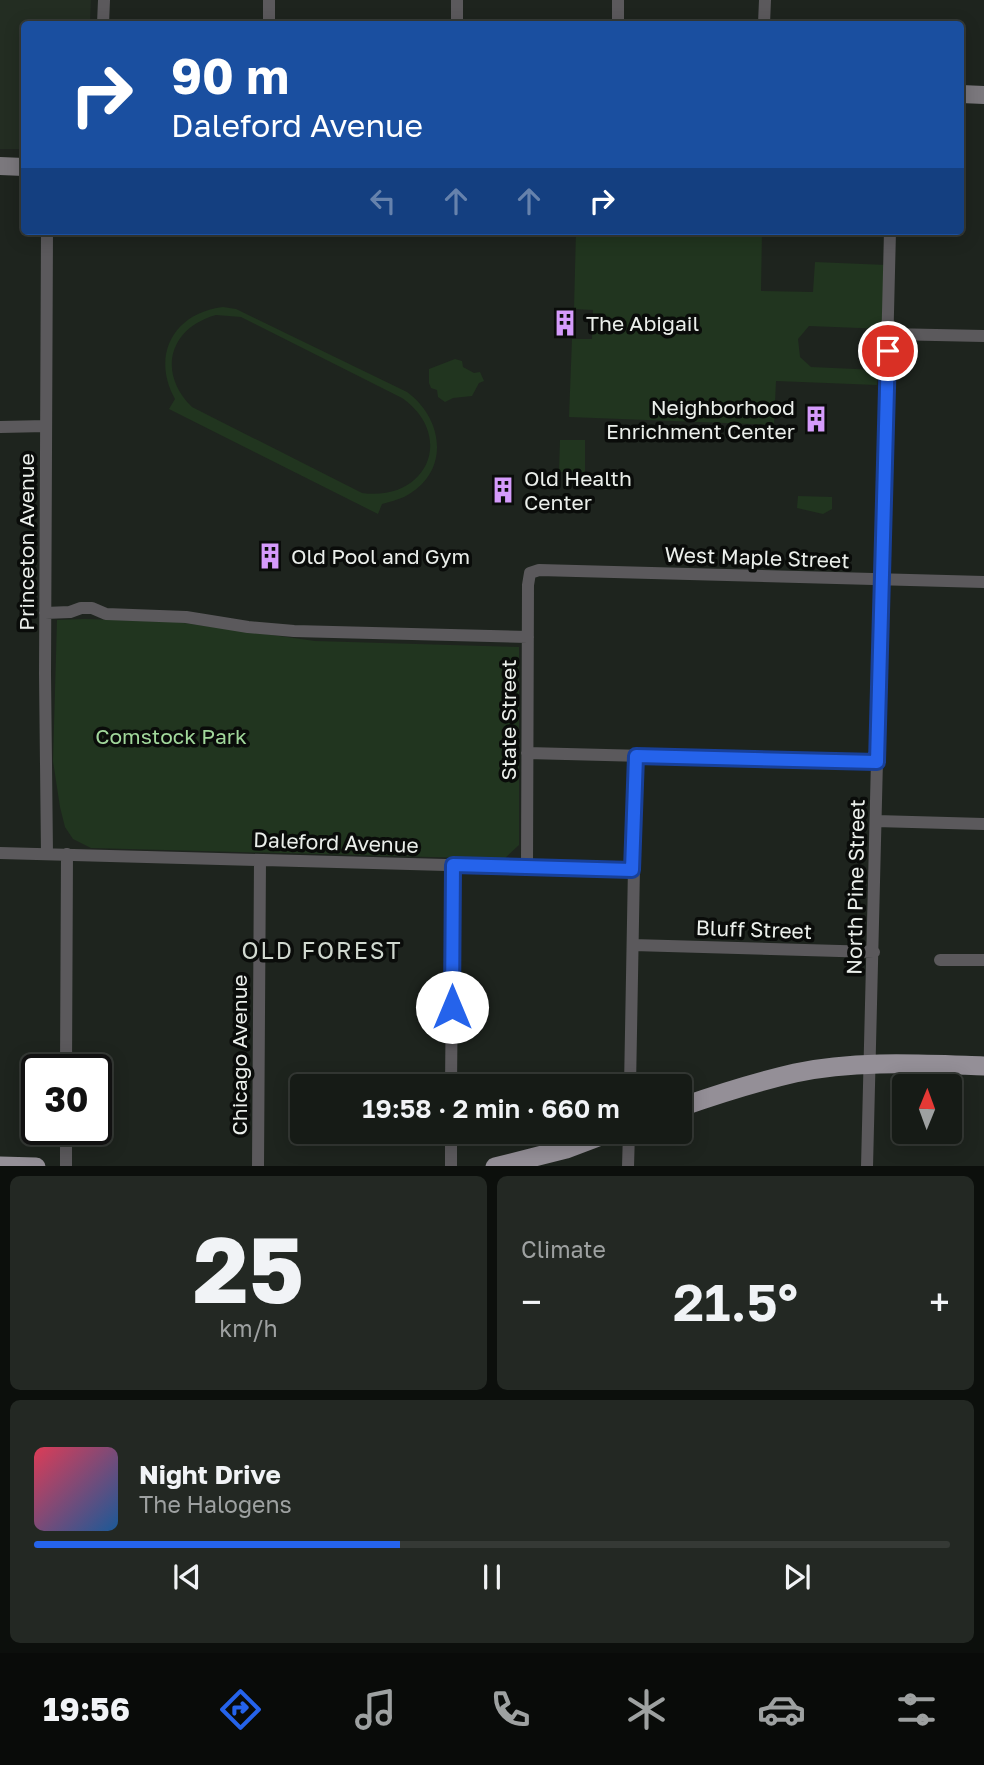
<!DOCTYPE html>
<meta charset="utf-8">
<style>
:root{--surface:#161b16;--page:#232823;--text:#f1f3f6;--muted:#9ea1a1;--line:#353935;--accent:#2563eb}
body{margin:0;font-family:"Golos Text",sans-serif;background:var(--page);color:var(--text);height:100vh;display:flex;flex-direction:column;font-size:26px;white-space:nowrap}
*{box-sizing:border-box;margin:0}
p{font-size:23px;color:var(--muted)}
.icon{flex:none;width:38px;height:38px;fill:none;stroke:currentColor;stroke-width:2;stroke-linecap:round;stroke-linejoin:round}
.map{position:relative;height:1166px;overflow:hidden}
.sheet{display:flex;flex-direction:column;gap:10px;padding:10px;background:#0c0f0c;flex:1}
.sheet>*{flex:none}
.guide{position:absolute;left:21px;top:21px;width:943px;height:214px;border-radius:7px;box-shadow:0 4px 18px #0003,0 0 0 2px var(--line);background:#1a4fa0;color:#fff;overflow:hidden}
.needle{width:46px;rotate:1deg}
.tools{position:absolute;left:892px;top:1074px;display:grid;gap:14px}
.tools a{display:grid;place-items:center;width:70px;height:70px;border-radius:7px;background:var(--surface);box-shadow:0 4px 18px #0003,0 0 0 2px var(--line);font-size:35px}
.speed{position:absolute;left:21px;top:1054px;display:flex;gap:14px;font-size:35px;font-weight:700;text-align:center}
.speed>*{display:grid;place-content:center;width:91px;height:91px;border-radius:50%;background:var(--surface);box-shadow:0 4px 18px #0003,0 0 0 2px var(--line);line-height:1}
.speed .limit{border:4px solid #111;border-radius:10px;background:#fff;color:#111}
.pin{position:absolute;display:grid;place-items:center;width:60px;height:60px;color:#fff;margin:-30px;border:4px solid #fff;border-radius:50%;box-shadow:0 2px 7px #0007}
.me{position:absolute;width:77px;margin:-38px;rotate:0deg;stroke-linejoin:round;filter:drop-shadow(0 0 5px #0008)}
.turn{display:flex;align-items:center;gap:24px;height:147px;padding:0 35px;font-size:32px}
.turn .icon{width:91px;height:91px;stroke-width:2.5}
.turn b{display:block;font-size:49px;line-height:60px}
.lanes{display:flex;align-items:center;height:66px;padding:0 35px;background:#0003;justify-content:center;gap:35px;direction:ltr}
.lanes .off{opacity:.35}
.big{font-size:52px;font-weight:600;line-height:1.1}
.sheet .card{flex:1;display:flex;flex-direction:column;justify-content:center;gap:10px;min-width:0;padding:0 24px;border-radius:10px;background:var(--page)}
.sheet .dial{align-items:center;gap:0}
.dial b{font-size:91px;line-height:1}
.song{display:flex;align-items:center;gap:21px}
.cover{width:84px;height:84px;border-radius:10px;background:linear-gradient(135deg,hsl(350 70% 55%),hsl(210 70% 35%))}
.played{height:7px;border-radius:4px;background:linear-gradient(90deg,var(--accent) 40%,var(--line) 40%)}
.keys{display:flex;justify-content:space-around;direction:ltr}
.heat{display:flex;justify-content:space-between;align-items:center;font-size:38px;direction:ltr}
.sheet .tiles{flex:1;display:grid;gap:10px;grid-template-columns:1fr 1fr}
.card:last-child{grid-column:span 2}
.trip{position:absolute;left:290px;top:1074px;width:402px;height:70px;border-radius:7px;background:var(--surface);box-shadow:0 4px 18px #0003,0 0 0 2px var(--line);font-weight:600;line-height:70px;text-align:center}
.tab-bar{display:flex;height:112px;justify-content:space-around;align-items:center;background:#090b09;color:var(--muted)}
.tab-bar .icon{width:49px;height:49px}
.tab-bar .on{color:var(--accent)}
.tab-bar b{font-size:32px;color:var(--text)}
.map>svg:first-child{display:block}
</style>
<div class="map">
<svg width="984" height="1167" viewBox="0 0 984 1167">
<rect width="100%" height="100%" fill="#1e241e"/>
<!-- built -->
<path fill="#232d22" d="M0,0H91L90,24H24V149H0Z"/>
<!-- green -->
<path fill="#21351f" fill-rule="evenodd" d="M576,231H762L761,291L813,292L815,262L887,265L885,329L809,326L798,339L800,357L811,367L878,370L877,385L776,381L774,425L569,417L572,339H592L593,310L574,309Z
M223,307L236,309L407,392C445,420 450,474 404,497C397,500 389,502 382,504L378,514L169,409L175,399C151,356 173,313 223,307ZM216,315L241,317L402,398C456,436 427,502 362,493L192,407C157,373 169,328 216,315Z
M455,359L462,361L463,367L474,373L480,372L484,381L479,383L472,396L453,398L445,402L438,397L437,390L431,388L429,383V369Z
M560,440H585V472H559Z
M798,496L832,497V509L823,514L797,508Z
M85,619L177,622L315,641L519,647V845L504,859L91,848L73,839L65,827L60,807L53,761L57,620Z"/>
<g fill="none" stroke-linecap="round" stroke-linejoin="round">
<!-- street -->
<path stroke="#5b595c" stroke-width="12" d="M103,24L104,0
M269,24V0
M457,24V0
M618,24V0
M764,24L765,0
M47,231L45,674L47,854
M888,334L984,336
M0,427L46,426
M45,613L70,612L81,608H92L106,614L186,617L248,627L294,631L528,637
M527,753L877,762
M876,821L984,824
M0,853L632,870
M527,866L528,585L530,573L539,570L984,582
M633,945L874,952
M940,960H984
M66,1069L67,854
M451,1087L453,865
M630,1087L636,756
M66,1129V1167
M258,1167L260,860
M451,1167V1132
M628,1167L629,1132
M867,1167L890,231"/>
<!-- secondary -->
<path stroke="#7b787d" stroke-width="18" d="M961,94L984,95
M0,166L24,167"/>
<!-- primary -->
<path stroke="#948f97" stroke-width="19" d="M681,1107C718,1094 756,1082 795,1073C856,1060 922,1064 984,1066
M0,1166L36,1167
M495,1167L566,1149L611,1132"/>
</g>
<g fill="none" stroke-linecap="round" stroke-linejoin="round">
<!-- route casing -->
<g stroke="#184099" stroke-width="18">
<path id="route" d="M452,1007L453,865L632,870L636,756L877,762L888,351"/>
</g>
<!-- route -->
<use href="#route" stroke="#2563eb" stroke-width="12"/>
</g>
<!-- icons -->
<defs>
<g id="building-bare" transform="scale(2.1)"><path d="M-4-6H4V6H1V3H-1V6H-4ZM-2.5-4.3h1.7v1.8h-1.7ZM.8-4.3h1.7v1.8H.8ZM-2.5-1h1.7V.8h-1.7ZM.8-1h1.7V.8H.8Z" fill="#d59bfb" stroke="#0a0c0a" stroke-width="2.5" paint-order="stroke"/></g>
</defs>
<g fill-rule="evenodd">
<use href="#building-bare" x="565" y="323"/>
<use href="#building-bare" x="816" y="419"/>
<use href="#building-bare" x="503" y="490"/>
<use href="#building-bare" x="270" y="556"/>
</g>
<g text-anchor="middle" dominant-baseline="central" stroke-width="7" stroke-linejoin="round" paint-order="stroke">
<!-- poi labels -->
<g font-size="21" fill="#ebefeb" stroke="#0a0c0a" text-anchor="start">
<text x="586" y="323">The Abigail</text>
<text x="795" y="407" text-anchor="end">Neighborhood<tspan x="795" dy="24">Enrichment Center</tspan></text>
<text x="524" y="478">Old Health<tspan x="524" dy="24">Center</tspan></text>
<text x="291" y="556">Old Pool and Gym</text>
</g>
<!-- street labels -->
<g font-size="21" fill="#ebefeb" stroke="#0a0c0a">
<text transform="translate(26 542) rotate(-90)">Princeton Avenue</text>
<text transform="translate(757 557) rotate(2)">West Maple Street</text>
<text transform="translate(508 720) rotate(-90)">State Street</text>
<text transform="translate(336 842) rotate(2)">Daleford Avenue</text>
<text transform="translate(855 887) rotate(-89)">North Pine Street</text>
<text transform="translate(754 929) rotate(2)">Bluff Street</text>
<text transform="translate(239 1055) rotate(-90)">Chicago Avenue</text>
</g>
<!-- park labels -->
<g font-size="21" fill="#a1d79b" stroke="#0a0c0a">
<text x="171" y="736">Comstock Park</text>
</g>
<!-- neighbourhood labels -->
<g font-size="23" letter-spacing="2" fill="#d1d9d0" stroke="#0a0c0a">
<text x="322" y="950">OLD FOREST</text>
</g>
</g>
</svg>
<div class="tools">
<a><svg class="needle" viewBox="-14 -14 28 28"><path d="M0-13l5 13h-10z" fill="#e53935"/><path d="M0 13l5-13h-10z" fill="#9ea1a1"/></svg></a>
</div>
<div class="speed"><div class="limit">30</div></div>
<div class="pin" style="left:888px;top:351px;background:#d93025"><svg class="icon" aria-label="arrive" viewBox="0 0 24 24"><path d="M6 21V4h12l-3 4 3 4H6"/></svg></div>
<svg class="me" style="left:452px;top:1007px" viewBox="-20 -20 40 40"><circle r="19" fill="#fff"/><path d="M0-13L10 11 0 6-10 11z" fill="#2563eb"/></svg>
<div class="trip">19:58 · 2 min · 660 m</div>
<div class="guide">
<div class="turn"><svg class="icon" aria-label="right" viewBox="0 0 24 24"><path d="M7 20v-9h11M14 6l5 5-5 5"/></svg><div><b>90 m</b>Daleford Avenue</div></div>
<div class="lanes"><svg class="icon off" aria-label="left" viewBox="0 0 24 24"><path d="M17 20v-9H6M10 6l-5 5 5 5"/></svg><svg class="icon off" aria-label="ahead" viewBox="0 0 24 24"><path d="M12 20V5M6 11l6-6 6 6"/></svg><svg class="icon off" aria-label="ahead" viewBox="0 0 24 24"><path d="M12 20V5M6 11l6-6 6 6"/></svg><svg class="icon" aria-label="right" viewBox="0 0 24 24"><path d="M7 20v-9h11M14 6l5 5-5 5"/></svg></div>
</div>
</div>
<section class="sheet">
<div class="tiles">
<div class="card dial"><b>25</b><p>km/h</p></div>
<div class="card"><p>Climate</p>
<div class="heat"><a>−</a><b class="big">21.5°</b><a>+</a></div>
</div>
<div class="card">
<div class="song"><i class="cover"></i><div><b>Night Drive</b><p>The Halogens</p></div></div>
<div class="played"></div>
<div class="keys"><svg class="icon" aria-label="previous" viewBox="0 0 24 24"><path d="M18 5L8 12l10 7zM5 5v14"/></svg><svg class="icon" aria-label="pause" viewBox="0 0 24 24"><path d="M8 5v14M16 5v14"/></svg><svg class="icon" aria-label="next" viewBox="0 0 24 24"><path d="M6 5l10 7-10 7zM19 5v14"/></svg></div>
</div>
</div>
</section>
<nav class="tab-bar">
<b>19:56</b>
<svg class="icon on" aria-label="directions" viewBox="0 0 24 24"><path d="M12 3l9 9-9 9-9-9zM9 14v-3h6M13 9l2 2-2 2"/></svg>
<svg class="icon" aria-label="music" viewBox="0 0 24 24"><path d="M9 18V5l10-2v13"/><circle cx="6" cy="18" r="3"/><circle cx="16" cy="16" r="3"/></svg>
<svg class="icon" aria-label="phone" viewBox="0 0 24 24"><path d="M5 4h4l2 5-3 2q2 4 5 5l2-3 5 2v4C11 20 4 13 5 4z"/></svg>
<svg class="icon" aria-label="climate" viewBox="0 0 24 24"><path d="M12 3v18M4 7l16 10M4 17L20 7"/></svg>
<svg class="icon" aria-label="car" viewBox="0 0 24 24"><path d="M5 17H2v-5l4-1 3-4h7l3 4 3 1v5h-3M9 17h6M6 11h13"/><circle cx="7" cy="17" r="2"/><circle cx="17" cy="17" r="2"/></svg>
<svg class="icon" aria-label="filters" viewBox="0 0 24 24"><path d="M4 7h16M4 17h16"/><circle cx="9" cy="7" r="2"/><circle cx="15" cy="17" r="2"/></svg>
</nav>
